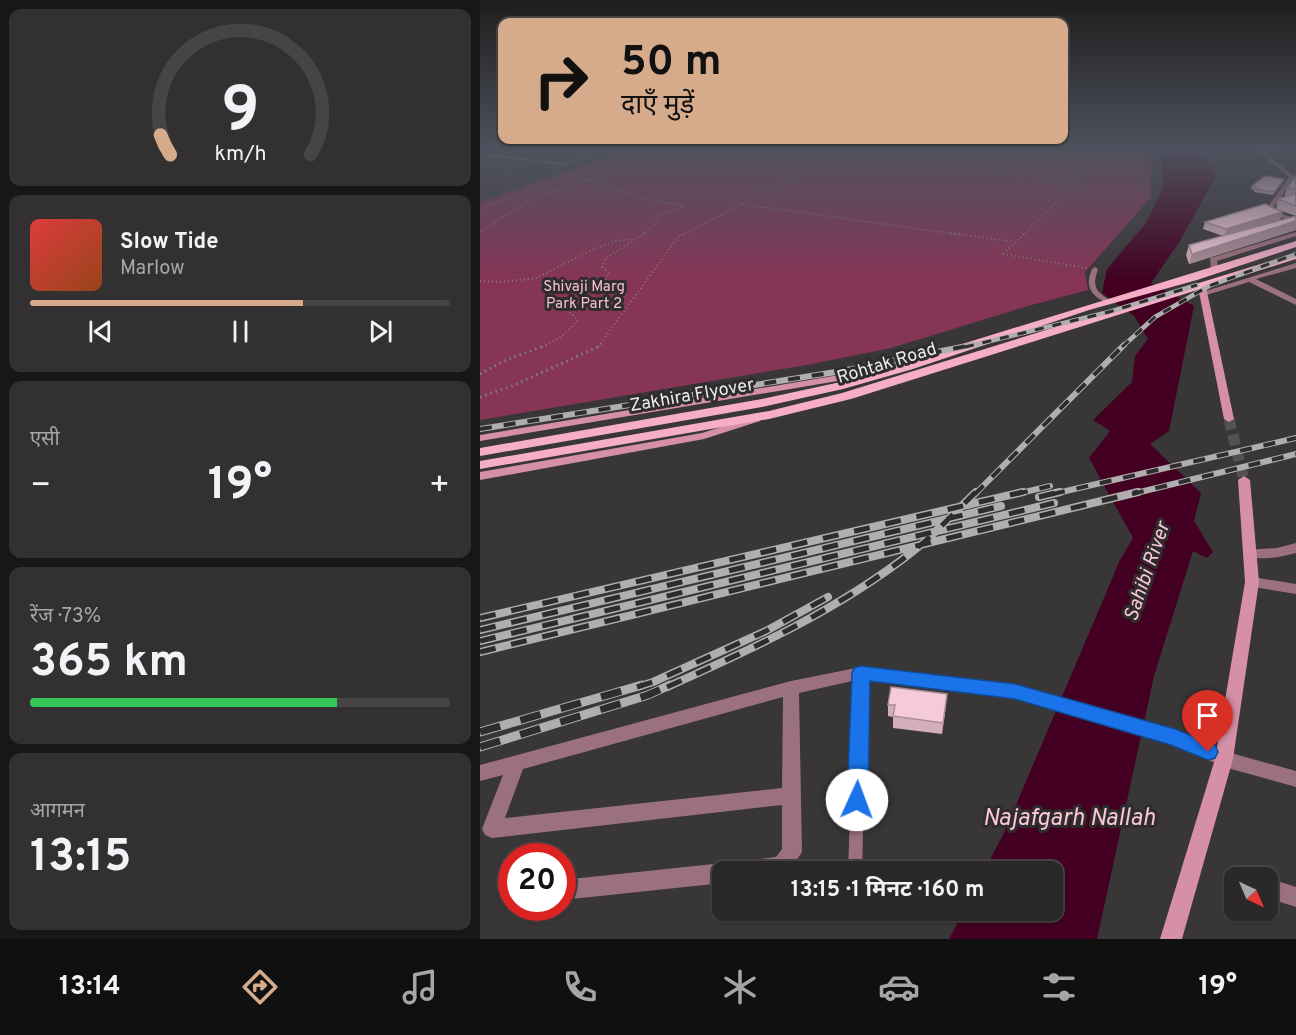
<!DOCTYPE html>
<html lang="hi">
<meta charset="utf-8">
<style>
:root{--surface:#2b2829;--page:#333031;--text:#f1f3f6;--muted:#a6a6a8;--line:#474446;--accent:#d6ab8b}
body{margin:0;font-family:Overpass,"Noto Sans Devanagari",sans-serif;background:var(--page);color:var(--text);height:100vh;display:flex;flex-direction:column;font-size:22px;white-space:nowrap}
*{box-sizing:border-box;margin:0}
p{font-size:20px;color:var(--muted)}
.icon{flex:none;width:33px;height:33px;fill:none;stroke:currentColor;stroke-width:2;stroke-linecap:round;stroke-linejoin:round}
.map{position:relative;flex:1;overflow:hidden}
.panel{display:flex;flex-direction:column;gap:9px;padding:9px;background:#181617;width:480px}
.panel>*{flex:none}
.hud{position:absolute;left:18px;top:18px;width:570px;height:126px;border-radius:12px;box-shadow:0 2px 4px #0004,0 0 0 2px var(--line);background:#d6ab8b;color:#111;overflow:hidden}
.needle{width:39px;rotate:136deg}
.buttons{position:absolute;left:744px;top:867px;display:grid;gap:12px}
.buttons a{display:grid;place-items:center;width:54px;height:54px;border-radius:12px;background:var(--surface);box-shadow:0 2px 4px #0004,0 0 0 2px var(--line);font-size:30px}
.speed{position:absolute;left:18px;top:843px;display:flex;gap:12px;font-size:30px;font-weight:700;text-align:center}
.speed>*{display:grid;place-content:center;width:78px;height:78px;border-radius:50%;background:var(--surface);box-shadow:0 2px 4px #0004,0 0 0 2px var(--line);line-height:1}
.speed .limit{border:9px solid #d22;background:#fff;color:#111}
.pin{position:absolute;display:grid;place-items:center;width:51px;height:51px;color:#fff;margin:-62px -26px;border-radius:50% 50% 50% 0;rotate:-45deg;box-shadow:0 0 6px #0007}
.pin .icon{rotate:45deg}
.me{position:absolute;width:66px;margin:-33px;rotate:2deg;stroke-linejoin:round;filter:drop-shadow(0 0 4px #0008)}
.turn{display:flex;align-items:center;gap:21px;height:126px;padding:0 24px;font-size:27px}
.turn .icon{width:78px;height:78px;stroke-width:2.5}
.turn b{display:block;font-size:42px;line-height:51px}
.big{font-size:45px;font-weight:700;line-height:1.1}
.panel .card{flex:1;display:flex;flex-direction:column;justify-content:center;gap:9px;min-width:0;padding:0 21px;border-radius:12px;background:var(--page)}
.panel .dial{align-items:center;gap:0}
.dial svg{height:156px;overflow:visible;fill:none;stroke:var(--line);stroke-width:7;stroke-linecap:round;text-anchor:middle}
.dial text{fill:var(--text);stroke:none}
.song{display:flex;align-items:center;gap:18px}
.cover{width:72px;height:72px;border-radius:9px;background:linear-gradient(135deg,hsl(0 70% 55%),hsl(20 70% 35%))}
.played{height:6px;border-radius:3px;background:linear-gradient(90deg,var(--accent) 65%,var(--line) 65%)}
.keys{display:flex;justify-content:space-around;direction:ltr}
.heat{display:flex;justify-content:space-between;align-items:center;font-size:33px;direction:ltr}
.charge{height:9px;border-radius:4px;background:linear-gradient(90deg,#34c759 73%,var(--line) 0)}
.trip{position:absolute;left:232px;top:861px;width:351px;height:60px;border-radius:12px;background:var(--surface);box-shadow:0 2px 4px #0004,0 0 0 2px var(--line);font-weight:700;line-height:60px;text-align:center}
.menu{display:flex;height:96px;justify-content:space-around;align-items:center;background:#111010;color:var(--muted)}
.menu .icon{width:42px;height:42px}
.menu .on{color:var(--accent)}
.menu b{font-size:27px;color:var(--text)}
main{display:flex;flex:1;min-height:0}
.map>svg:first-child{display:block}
</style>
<main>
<section class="panel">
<div class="card dial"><svg viewBox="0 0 100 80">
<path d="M14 69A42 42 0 1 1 86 69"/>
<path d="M14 69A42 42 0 0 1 9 59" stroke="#d6ab8b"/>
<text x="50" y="56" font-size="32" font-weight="700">9</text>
<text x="50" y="72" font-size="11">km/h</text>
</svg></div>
<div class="card">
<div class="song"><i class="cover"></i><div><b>Slow Tide</b><p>Marlow</p></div></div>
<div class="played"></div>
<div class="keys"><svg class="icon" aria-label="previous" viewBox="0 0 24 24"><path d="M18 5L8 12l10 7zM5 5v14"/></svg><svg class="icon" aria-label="pause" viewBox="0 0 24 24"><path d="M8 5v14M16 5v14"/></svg><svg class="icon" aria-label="next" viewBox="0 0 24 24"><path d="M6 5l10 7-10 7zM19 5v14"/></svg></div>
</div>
<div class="card"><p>एसी</p>
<div class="heat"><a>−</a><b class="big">19°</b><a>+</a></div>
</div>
<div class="card"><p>रेंज · 73%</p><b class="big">365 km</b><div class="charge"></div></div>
<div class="card"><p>आगमन</p><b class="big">13:15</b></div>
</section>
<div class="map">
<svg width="816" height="939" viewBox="0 0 816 939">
<rect width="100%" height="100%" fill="#393637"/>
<!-- built -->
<path fill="#473e40" d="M0,148H150L0,203Z"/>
<!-- green -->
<path fill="#863557" d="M150,148H662L671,159V197L605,272L608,290L548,306L411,348L327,365L0,420V203Z"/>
<!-- water -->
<path fill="#430022" d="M672,148H719L736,176L700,241L671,283L714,306L689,431L670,444L721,493L714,521L733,552L727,558L713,551L674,676L617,939H469L484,911L573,910V872L504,871L525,831L640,560L653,538L609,458L630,431L613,420L652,382L655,356L668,339L654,316L622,293L627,269L666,223L683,187L682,161Z"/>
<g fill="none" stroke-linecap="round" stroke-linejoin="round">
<!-- secondary-tunnel -->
<path stroke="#545152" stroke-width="11" stroke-dasharray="11 5" stroke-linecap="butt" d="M749,419L764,480"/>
<!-- path-far2 -->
<path stroke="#817e7f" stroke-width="1.5" stroke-dasharray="1 2" stroke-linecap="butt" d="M297,148L336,165L261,204L482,235
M461,148L470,164
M310,152L324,148
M471,163L516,152L520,148
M470,164L592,180L603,172L583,162L581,148
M603,172L623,169L614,160L624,154L619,148
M91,173L160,198L205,206L177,216L179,220L163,235
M0,209L158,148
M0,232L48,201L111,178
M203,235L261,204
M543,235L595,184L592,180"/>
<!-- path-far1 -->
<path stroke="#817e7f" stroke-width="2" stroke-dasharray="1 3" stroke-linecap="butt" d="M471,233L535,242
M523,254L545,233
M523,254L607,268
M0,281L21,282L57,278L109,251L136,241L155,239
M62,347L81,337L98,320L89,312L94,303L119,290L129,273L122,267L125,259L165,233
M118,347L198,237L205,233"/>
<!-- path -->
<path stroke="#817e7f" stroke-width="3" stroke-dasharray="1.5 4" stroke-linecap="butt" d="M0,374L24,361L66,345
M0,397L32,386L122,345"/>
<!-- lane -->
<path fill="#9c717f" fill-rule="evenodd" d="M125,148H132L83,165L0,155V153L83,163Z
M615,267L618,269C612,287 615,291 631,301V303C620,302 607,292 609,279C609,276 611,272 612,269Z
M381,669L385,670L387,673L382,872H368L375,673L377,670Z"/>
<!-- street -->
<path fill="#9c717f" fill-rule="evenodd" d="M773,148L782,150L816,148V151L786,153L815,177L792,210L816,219V223L785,211L809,177Z
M816,232V236L737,261L739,271L735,273L731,271L730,258Z
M816,263V268L776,279L816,299V305L769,282L723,296L719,293Z
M816,543V553C800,557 783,561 766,556L764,553L766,550L797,548Z
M772,577L816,584V594L767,586L765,582L767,578Z
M381,667L535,685L695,730L747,752L816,771V787L744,767L691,743L535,699L381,679L319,693L322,852L309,872H243V883L82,900V880L243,863L250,866L258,862L296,857L302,849V805L12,838L5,835L2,829L23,775L0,781V765L311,681ZM303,697L302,788L25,818L43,769Z
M788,878L816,887V907L788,898Z"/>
<!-- secondary -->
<path fill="#d590a8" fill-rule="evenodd" d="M719,285L726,287L754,419L749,422L744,419L718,287Z
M401,368L406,371L405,373L0,441V435Z
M276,416L281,419L280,421L224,439L0,480V472L222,433Z
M764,476L770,480L779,582L753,759L702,939H680L735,759L765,582L758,480Z"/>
<!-- primary -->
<path fill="#f6aec7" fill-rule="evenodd" d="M816,241V247L717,280L609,310L433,369L363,389L282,407L0,456V448L282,399L356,383Z
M816,253V259L371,399L289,419L0,469V461L289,411L362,393Z"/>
<!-- rail-far3 casing -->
<g stroke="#b1aeaf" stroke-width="4.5">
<path id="rail-far3" d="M485,347L629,312L717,285
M642,347L675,317L729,286L816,254"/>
</g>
<!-- rail-far2 casing -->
<g stroke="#b1aeaf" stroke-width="6">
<path id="rail-far2" d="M0,429L362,371L492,345
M495,494L644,345
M536,494L570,486
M573,494L816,438
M652,494L816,454"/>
</g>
<!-- rail-far1 casing -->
<g stroke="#b1aeaf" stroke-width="8">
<path id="rail-far1" d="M559,497L580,492
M0,618L543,492
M0,630L521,506
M0,641L574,503
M0,652L658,492
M157,687L173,682L286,631L348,597
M187,687C272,649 358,610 432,552C455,534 475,512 496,492"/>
</g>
<!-- rail casing -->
<g stroke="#b1aeaf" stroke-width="9">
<path id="rail" d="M0,732L162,685
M0,747L168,695L190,685"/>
</g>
<!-- rail-far3 -->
<use href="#rail-far3" stroke="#2f2c2d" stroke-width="3" stroke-dasharray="9" stroke-linecap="butt"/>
<!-- rail-far2 -->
<use href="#rail-far2" stroke="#2f2c2d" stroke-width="4" stroke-dasharray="12" stroke-linecap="butt"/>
<!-- rail-far1 -->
<use href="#rail-far1" stroke="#2f2c2d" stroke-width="5" stroke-dasharray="16" stroke-linecap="butt"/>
<!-- rail -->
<use href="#rail" stroke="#2f2c2d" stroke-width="7" stroke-dasharray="21" stroke-linecap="butt"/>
</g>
<!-- wall -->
<path fill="#d4afbb" d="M816,175V216L796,209L798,199L805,197H804L807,188Z
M803,182L793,195L774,192V190L771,189L772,186Z
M802,212L800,220L772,228L816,230L709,264L706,255L709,245L743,236L723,229L725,222Z
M408,705H466L462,734L413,728V717L408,716Z"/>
<!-- shaded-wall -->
<path fill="#ac8e98" d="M804,179L803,182L793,195L794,192Z
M802,212L800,220L744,236L746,229Z
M816,221V230L709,264L712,254Z
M467,694L466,705L462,734L463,723Z"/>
<!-- building -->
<path fill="#f6cbd9" stroke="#ac8e98" stroke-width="1.5" d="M816,175V189L807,188Z
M785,176L804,179L794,192L775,189L776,186H772Z
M816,193V206L798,199Z
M785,204L802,212L746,229L725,222Z
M816,216V221L712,254L709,245Z
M411,687L467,694L463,723L413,716L415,705H408Z"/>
<!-- sky -->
<linearGradient id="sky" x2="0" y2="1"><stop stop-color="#1f1e1e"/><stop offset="0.53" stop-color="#4e525e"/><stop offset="1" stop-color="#4e525e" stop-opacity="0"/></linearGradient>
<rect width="816" height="280" fill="url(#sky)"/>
<!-- route -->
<path fill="#1a73e8" stroke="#114b97" stroke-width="1.5" d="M381,666L535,684L695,729L735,745L738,752L735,758L728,760L691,745L535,699L390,681L388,800L385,807L377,810L370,807L367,800L372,673L374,668Z"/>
<g text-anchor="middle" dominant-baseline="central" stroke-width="6" stroke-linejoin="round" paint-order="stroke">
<!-- far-park labels -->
<g font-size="15" fill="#f5c0d2" stroke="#2f2c2d">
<text x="104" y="287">Shivaji Marg<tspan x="104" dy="17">Park Part 2</tspan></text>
</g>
<!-- street labels -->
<g font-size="18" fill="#ece9ea" stroke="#2f2c2d">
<text transform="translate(407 364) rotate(-17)">Rohtak Road</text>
<text transform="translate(212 396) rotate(-10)">Zakhira Flyover</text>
</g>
<!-- water labels -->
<g font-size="20" font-style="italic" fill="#fbc6d7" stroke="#2f2c2d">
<text transform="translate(668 572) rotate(-71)">Sahibi River</text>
</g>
<!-- near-water labels -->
<g font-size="24" font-style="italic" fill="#fbc6d7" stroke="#2f2c2d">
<text x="589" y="819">Najafgarh Nallah</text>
</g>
</g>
</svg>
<div class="buttons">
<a><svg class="needle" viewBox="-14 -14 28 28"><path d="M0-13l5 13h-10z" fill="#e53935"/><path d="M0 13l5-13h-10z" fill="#a6a6a8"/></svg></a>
</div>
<div class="speed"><div class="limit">20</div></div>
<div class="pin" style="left:728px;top:752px;background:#d93025"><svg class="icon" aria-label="arrive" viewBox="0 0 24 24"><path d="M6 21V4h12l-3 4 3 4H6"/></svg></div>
<svg class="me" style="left:377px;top:800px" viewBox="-20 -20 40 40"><circle r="19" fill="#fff"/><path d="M0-13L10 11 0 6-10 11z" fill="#1a73e8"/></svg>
<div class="trip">13:15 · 1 मिनट · 160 m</div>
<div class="hud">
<div class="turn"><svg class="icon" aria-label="right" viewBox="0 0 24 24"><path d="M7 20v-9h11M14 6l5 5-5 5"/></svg><div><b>50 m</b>दाएँ मुड़ें</div></div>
</div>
</div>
</main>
<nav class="menu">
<b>13:14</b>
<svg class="icon on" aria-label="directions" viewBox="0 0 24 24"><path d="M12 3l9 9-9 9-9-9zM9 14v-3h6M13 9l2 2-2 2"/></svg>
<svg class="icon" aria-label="music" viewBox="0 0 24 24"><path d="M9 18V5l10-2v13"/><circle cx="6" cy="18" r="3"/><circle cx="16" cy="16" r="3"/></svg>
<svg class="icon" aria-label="phone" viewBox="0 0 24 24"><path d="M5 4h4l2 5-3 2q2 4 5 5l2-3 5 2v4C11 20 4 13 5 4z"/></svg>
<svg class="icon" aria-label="climate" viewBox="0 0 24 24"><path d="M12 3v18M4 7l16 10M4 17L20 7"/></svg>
<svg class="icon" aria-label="car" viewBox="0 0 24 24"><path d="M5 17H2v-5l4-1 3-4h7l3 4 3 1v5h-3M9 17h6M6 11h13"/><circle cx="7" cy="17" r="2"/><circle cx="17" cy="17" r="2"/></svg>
<svg class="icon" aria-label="filters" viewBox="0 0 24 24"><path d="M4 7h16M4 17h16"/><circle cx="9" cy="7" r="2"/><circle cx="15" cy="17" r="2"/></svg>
<b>19°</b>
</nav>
